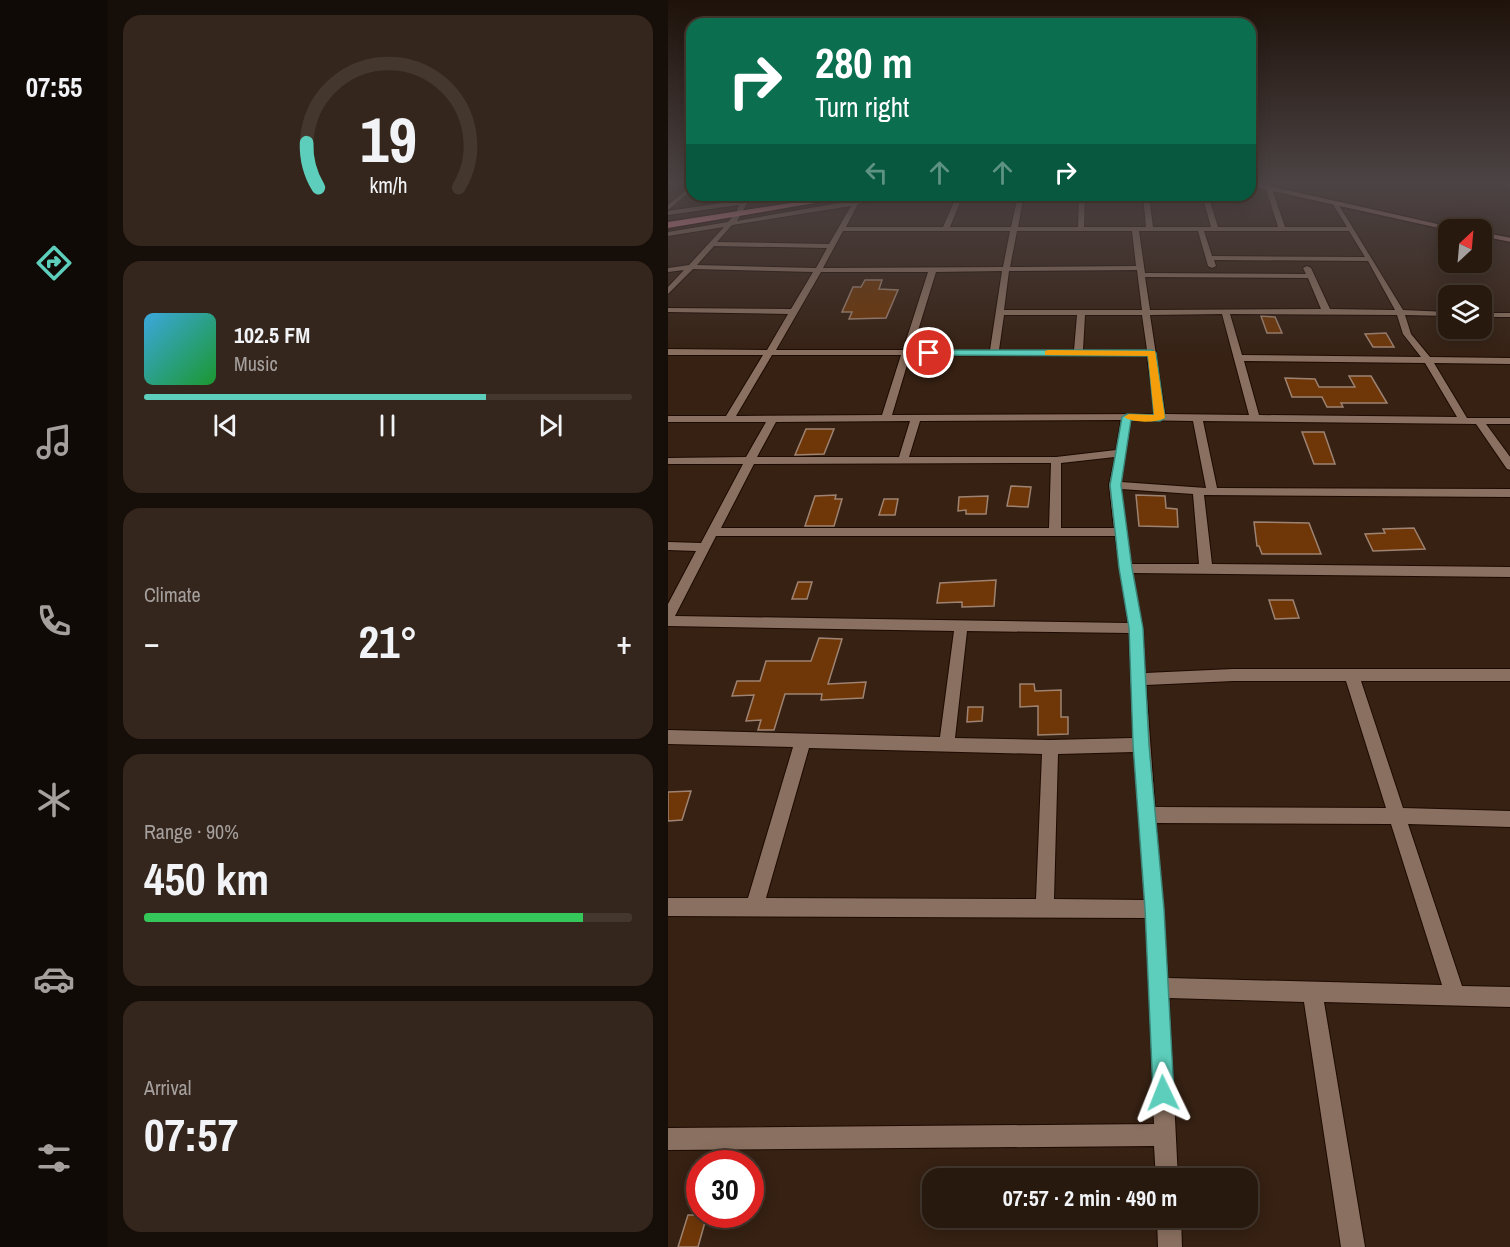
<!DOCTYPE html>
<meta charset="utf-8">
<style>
:root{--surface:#28190e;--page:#34261c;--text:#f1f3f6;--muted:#a5a09e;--line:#44382e;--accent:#5ccebb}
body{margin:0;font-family:"Archivo Narrow",sans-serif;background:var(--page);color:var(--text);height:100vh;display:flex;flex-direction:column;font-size:22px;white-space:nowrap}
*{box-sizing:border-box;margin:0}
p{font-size:20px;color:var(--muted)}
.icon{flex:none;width:33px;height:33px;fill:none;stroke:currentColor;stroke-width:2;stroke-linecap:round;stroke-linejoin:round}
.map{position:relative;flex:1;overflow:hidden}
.side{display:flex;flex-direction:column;gap:15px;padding:15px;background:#160e08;width:560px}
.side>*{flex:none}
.top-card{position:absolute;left:18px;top:18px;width:570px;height:183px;border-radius:18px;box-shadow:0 3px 15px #0003,0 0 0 2px var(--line);background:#0b6e4f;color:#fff;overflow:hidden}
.needle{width:39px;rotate:26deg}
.buttons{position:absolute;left:770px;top:219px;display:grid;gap:12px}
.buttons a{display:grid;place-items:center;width:54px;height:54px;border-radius:12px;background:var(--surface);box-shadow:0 3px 15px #0003,0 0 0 2px var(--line);font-size:30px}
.speed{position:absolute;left:18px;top:1150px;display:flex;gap:12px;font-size:30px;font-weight:700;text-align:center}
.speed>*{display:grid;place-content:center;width:78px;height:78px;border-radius:50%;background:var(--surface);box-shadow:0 3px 15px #0003,0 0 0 2px var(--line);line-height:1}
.speed .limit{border:9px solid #d22;background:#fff;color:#111}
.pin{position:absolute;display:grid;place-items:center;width:51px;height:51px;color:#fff;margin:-26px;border:3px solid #fff;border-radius:50%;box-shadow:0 2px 6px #0007}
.me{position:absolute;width:66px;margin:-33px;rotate:358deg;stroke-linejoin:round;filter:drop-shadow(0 0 4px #0008)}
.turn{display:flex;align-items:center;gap:21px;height:126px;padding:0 30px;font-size:27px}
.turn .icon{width:78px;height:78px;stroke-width:2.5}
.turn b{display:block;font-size:42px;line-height:51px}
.lanes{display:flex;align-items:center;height:57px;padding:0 30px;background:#0003;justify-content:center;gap:30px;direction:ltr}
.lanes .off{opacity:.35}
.big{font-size:45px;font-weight:700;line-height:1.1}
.side .widget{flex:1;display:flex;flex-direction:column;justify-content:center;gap:9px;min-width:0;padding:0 21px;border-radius:18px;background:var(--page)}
.side .dial{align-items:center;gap:0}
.dial svg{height:156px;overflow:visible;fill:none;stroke:var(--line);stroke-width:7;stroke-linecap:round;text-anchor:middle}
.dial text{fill:var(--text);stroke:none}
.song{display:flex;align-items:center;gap:18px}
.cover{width:72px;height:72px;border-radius:9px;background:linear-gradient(135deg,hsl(200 70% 55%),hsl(130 70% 35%))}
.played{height:6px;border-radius:3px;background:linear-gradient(90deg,var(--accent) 70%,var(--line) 70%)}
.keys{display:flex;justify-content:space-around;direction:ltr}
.heat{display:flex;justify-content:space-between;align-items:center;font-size:33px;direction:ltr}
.charge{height:9px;border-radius:4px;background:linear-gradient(90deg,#34c759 90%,var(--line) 0)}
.trip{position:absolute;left:254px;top:1168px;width:336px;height:60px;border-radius:18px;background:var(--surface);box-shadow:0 3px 15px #0003,0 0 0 2px var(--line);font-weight:700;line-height:60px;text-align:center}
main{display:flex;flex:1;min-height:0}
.tab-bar{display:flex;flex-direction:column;width:108px;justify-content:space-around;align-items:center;background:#100a06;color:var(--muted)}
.tab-bar .icon{width:42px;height:42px}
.tab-bar .on{color:var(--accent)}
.tab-bar b{font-size:27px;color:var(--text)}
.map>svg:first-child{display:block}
</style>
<main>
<nav class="tab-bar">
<b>07:55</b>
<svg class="icon on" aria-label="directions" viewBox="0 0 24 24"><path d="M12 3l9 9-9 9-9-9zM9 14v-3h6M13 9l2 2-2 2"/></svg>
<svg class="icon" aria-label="music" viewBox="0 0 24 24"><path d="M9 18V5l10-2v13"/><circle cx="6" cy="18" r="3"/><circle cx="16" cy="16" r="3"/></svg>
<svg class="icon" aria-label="phone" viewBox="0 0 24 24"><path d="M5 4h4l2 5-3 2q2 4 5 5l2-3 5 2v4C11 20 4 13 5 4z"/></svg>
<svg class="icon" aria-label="climate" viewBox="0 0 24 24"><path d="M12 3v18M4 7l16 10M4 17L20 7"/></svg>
<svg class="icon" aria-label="car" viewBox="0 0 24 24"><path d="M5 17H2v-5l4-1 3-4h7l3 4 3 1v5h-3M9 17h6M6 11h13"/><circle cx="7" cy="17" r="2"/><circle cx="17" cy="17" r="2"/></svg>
<svg class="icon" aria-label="filters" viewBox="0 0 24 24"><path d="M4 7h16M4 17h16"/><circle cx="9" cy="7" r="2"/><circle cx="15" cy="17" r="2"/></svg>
</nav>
<section class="side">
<div class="widget dial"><svg viewBox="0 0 100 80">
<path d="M14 69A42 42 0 1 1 86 69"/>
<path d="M14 69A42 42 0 0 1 8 46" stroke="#5ccebb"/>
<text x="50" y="56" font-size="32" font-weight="700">19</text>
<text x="50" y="72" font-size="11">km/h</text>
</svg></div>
<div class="widget">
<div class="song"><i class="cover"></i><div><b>102.5 FM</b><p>Music</p></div></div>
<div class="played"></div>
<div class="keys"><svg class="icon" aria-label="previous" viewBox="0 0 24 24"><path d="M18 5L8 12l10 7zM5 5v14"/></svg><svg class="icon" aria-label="pause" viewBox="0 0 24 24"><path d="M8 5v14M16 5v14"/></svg><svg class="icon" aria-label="next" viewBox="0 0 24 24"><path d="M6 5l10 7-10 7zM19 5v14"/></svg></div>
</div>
<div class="widget"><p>Climate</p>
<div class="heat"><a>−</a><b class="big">21°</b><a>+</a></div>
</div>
<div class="widget"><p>Range · 90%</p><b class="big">450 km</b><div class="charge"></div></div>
<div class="widget"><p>Arrival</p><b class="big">07:57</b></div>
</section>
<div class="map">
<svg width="843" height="1247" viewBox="0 0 843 1247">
<rect width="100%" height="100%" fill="#362113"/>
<!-- building -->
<path fill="#6f3708" stroke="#9e8372" stroke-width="1.5" d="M197,280H214L211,289L230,290L218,318L181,319L184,312H174L185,287H193Z
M593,316L607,317L614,333H599Z
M718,333L726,347H705L697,334Z
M681,376H703L719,403H673L675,407H659L654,397H624L617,378L647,379L651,387H687Z
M138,429H166L156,454L127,455Z
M634,432H656L667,464H646Z
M343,486L363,487L360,507L339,506Z
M168,495L167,499H174L166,526H137L147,496Z
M468,495L497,496L498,508L509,509L510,527L471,526Z
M320,496L318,514H298V510L290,511L291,497Z
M216,499H230L227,515H211Z
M586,522L641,523L653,554H594L591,546H589Z
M746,528L757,549L705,551L697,534L717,533L715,529Z
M328,580L326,606L294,607V602L269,603L272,583Z
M130,582H144L139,599H124Z
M601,600H625L631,618L607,619Z
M151,638L174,639L160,684L198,682L195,698L153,700L154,694H117L106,730H90L93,720L78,721L86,695L64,696L69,681H92L98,661H143Z
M352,684H366L367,691L393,690V717H400V734L370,735V706L352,707Z
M300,707H315L314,721L299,722Z
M23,791L14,820L0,821V792Z
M20,1215H39L30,1247H10Z"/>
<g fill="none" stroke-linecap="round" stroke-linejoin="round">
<!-- street casing -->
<g stroke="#1d0a01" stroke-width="2">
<path id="street" d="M834,183H843V188L835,184Z
M24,185V190L0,210V205Z
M601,187L604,189L617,227H679L664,203L669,202L735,310L780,312V316L737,315L743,334L762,357L843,358V364L766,363L799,418H843V424H818L843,458V470L839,469L808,424L535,421L549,488L843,489V497L536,495L544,564L843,567V577L464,573L475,628L477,673L565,669H843V681H693L735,808L843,811V827L740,824L794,986L843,987V1007L656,1002L697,1247H673L636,1002L501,998L510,1179H488L486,1146L0,1150V1128L486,1124L478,918L0,916V898H80L125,747L0,744V730L272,737L286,631L0,626V604L28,551L0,550V542L33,543L75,464H0V458L78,457L98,422H0V416H58L95,355H0V349L99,350L120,314L0,312V308L123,309L145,272L25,269L0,294V287L16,270L0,272V268L21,265L56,227L0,236V232L60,222L68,213L71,205L0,215V211L73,200L78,195H84L69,221L188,200L238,195L190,204L178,227H275L289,195H295L282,227H343L350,195H356L350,227H410L411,195H417L416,227H478L475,195H481L485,227H543L534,195H540L550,227H610L598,189ZM183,206L161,244L49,242L64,225ZM175,231H342L335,267L155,268ZM349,231H464L468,266L342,267ZM471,231H530L540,266L544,268L548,266L546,260L700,261L727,310L662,309L643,268L639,266L635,268L638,274L477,273ZM536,231H681L697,257L544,256ZM46,246L159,248L148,268L29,265ZM469,270L474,310H336L341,271ZM334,271L322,350H244L268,272ZM153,272H260L235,350H108ZM477,277L640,278L653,309L482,310ZM554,314L581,415L497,414L482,315ZM562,314L729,315L735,334L753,357L574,355ZM336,315H409L406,350H331ZM417,315H474L479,350H415ZM104,355H233L214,415L68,416ZM242,355L479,356L487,414L224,415ZM576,361L757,363L789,417L591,415ZM453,420L448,450L388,457H241L252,421ZM463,420L525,421L538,488L453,482ZM242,421L231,457H89L108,422ZM447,457L441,485L446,528H393V463ZM383,463L381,528H53L86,464ZM453,489L525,494L531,564H463ZM48,536H447L460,623L7,616ZM299,631L461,633L465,738L382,740L287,738ZM565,681H678L718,808L487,807L478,685ZM141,748L374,754L368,899L98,898ZM466,752L477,900L386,899L390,754ZM488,823L723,824L774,985L500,978Z
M813,313H843V317H813Z
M489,1218H513L514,1247H490Z"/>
</g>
<!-- secondary casing -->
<g stroke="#1d0a01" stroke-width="3">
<path id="secondary" d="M582,183H588L796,230H780L582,186Z
M813,232L843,238V242L813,236Z"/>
</g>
<!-- highway casing -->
<g stroke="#1d0a01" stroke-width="3">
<path id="highway" d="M174,195H194L0,228V222Z"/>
</g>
<!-- street -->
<use href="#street" fill="#8a7060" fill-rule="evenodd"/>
<!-- secondary -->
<use href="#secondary" fill="#ad7c76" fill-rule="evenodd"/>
<!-- highway -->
<use href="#highway" fill="#fe97ab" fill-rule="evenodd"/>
</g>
<!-- sky -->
<linearGradient id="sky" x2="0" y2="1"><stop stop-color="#1e120a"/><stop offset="0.51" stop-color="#4c4344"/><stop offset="1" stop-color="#4c4344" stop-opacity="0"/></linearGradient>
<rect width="843" height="358" fill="url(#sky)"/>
<!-- route -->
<path fill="#5ccebb" stroke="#3c867a" stroke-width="1.5" d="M261,350H484L488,353L497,418L492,421L463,420L453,485L464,568L475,628L481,745L496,909L506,1093L503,1101L495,1104L488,1101L485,1093L477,909L465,745L461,628L451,568L442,485L454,417L459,414L486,415L480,356L258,355L256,353Z"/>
<!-- slow -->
<path fill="#f59e0b" d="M380,350L487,351L497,418C489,423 464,423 456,417L461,414L486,415L480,356L377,355V351Z"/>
</svg>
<div class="buttons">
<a><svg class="needle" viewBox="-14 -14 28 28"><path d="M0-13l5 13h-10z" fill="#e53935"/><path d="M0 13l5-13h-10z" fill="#a5a09e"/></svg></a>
<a><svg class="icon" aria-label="layers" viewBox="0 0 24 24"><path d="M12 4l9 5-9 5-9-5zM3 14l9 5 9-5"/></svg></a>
</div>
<div class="speed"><div class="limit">30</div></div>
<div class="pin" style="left:261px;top:353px;background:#d93025"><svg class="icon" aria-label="arrive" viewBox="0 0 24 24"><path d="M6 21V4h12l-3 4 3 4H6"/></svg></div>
<svg class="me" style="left:495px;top:1093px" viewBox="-20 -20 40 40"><path d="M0-17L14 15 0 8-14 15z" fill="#5ccebb" stroke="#fff" stroke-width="4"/></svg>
<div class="trip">07:57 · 2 min · 490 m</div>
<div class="top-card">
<div class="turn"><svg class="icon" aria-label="right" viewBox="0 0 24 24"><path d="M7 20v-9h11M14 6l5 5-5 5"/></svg><div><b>280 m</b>Turn right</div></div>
<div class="lanes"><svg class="icon off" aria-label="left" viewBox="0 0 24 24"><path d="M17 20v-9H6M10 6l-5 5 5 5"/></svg><svg class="icon off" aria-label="ahead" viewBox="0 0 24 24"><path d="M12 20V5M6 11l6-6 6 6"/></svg><svg class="icon off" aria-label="ahead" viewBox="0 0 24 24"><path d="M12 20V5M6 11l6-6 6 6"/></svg><svg class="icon" aria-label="right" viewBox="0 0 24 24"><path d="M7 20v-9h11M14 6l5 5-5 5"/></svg></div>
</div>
</div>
</main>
